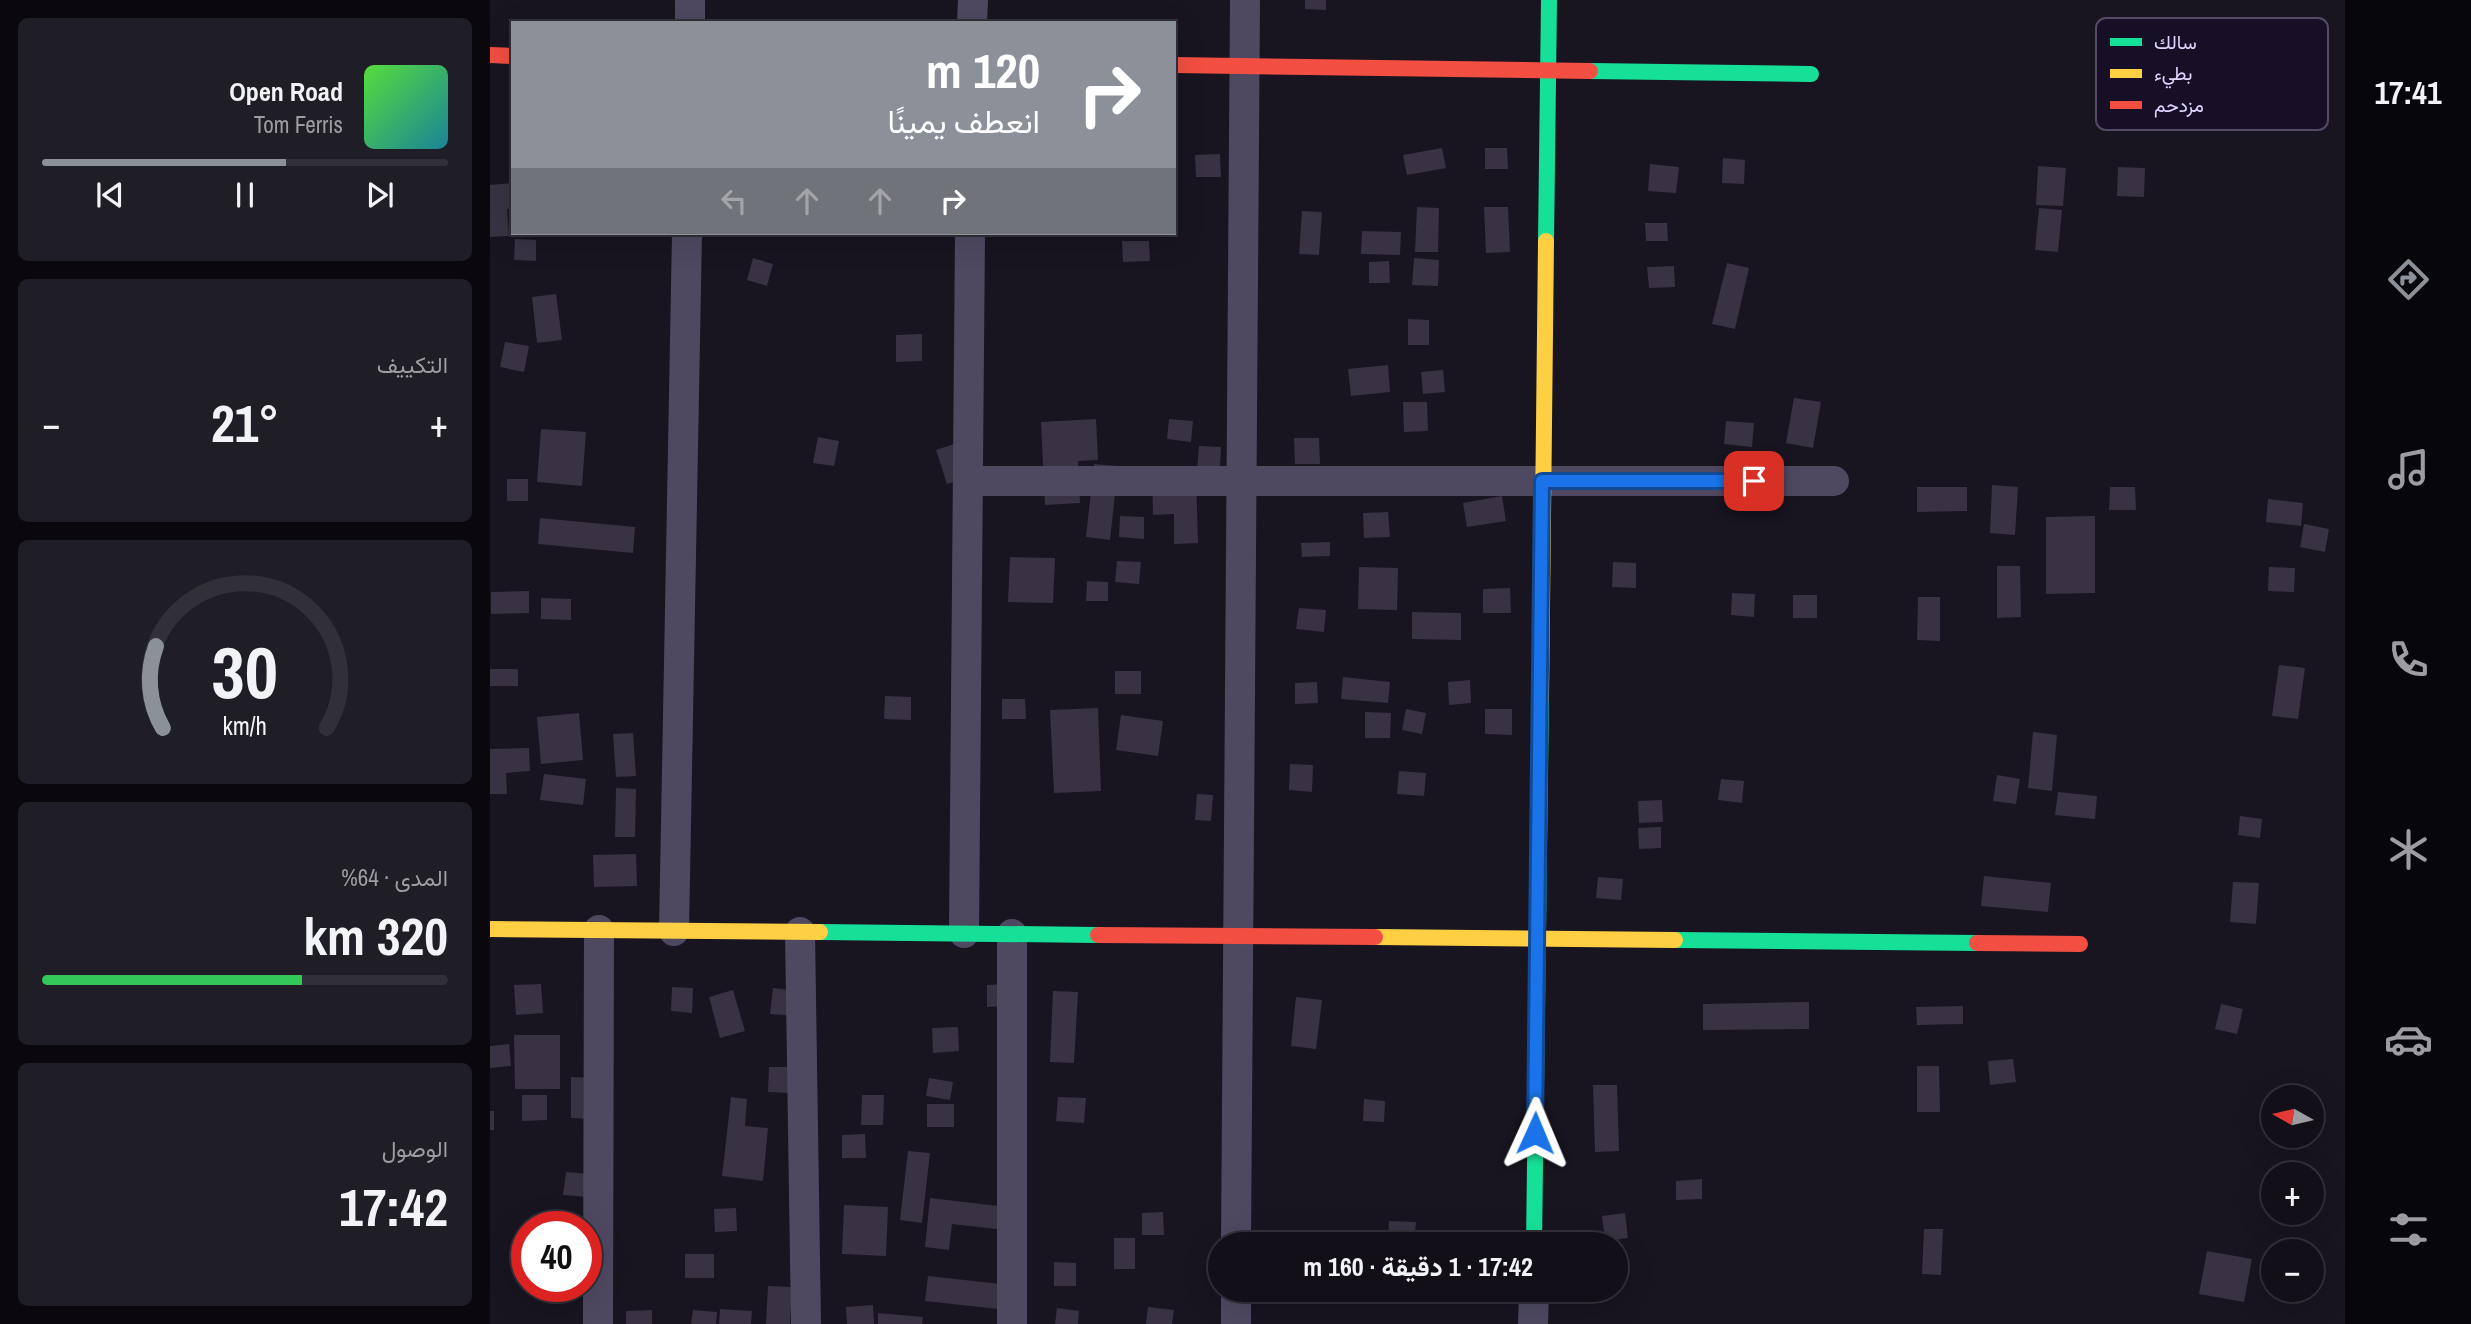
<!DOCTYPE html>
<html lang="ar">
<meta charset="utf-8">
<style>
:root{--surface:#120f18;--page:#1f1d25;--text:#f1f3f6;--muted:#9c9ca2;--line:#312f37;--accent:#8c9099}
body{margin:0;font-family:"Archivo Narrow",Vazirmatn,sans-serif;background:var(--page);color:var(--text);direction:rtl;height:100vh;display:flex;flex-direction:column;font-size:26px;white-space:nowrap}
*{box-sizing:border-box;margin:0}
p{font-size:23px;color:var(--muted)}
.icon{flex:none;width:38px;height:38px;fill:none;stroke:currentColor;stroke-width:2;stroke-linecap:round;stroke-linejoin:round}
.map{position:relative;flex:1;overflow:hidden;direction:ltr}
.drawer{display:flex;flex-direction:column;gap:18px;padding:18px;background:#0a080d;width:490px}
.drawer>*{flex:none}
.guide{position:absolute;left:21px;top:21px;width:665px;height:214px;border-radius:0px;box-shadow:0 7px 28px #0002,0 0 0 2px var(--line);direction:rtl;background:#8c9099;color:#fff;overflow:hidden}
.needle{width:46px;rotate:278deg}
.controls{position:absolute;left:1771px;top:1085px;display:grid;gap:14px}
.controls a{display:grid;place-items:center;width:63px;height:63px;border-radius:50%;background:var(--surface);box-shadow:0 7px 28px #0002,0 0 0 2px var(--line);font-size:35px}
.speed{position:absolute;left:21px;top:1211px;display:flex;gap:14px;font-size:35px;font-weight:700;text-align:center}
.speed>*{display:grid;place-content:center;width:91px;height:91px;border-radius:50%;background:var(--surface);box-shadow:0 7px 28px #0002,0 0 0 2px var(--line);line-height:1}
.speed .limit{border:10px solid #d22;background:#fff;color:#111}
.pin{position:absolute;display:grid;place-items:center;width:60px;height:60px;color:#fff;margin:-30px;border-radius:14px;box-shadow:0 4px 10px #0006}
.me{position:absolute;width:77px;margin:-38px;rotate:1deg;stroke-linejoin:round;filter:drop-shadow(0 0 5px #0008)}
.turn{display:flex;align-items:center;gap:24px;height:147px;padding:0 21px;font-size:32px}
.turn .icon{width:91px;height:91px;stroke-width:2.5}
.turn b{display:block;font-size:49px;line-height:60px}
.lanes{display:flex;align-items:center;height:66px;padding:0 21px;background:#0003;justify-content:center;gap:35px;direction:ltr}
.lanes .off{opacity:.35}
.big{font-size:52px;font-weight:700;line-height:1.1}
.drawer .tile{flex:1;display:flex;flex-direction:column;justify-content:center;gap:10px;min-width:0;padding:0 24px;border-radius:10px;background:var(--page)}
.drawer .dial{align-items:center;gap:0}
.dial svg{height:182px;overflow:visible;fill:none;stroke:var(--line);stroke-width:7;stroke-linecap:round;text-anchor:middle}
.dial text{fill:var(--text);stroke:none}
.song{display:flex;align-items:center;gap:21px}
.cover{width:84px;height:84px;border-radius:10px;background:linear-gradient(135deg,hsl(110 70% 55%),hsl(190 70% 35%))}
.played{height:7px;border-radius:4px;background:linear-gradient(90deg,var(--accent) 60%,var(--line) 60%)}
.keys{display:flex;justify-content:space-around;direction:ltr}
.heat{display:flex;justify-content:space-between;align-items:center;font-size:38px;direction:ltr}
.charge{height:10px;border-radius:5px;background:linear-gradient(90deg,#34c759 64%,var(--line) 0)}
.trip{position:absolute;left:718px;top:1232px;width:420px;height:70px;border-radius:35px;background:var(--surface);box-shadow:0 7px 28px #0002,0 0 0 2px var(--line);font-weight:700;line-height:70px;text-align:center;direction:rtl}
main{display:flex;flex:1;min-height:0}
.tabs{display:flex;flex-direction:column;width:126px;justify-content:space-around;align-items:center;background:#07060a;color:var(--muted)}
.tabs .icon{width:49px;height:49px}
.tabs .selected{color:var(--accent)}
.tabs b{font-size:32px;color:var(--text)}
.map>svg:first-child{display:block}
</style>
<main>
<nav class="tabs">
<b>17:41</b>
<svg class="icon selected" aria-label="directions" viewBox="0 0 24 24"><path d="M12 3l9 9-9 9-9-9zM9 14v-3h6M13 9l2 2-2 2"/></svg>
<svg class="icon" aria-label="music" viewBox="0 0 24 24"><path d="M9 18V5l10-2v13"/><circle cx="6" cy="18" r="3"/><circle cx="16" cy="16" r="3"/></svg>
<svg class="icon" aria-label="phone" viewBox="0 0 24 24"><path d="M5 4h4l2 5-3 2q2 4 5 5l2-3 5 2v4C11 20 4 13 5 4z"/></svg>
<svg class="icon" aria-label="climate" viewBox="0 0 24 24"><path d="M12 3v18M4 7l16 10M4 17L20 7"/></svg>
<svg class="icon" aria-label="car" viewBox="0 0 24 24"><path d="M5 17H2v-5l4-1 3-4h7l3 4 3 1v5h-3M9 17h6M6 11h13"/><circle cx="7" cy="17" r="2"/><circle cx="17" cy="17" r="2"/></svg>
<svg class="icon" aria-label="filters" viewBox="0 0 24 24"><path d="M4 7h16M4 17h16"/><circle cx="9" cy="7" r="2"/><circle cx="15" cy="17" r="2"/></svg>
</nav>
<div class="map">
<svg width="1855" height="1324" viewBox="0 0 1855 1324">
<rect width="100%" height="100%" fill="#181420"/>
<!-- building -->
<path fill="#383242" d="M815,0H836V10L815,9Z
M952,148L956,168L917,175L913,155Z
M995,148H1017L1018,169H995Z
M730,154L731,177H706L705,155Z
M1233,158L1255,160L1254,184L1232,183Z
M1160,164L1189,167L1186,193L1158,191Z
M1548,166L1576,168L1573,206L1546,205Z
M1628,167L1655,168L1654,197L1627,196Z
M23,183V208L17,209L19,236L0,237V185Z
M927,207L949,208L948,252H925Z
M994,207H1018L1020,252L996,253Z
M1549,208L1572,210L1568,252L1545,250Z
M812,211L832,212L829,255L809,254Z
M1155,223H1177L1178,241H1156Z
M872,231L911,232L910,255L871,254Z
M25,239L46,240V261L24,260Z
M632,241H659L660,261L633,262Z
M263,258L283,264L277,286L257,280Z
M924,258L949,260L948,286L922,285Z
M899,261L900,283H879V262Z
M1237,263L1259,268L1245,329L1222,324Z
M1184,266L1185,287L1159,288L1157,267Z
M66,294L72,340L47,343L42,297Z
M918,319L939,320V345H918Z
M432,334V361L406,362V335Z
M15,342L39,346L34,372L10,367Z
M898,365L900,392L861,396L858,369Z
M953,370L955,392L933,394L931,372Z
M1304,398L1331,402L1323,448L1296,443Z
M913,402H937L938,431L914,432Z
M606,419L608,460L588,461L590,503L555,505L551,422Z
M679,419L703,421L701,442L677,439Z
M1236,421L1264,423L1262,447L1234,444Z
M51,429L96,432L92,486L47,482Z
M328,437L349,441L344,466L323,463Z
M804,438H829L830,464H805Z
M473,441L484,476L457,484L446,450Z
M709,446L731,447L730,471L707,470Z
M604,464L628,466L620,540L596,537Z
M706,477L708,543L684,544V514L663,515L662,478Z
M17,479H38V501H17Z
M1502,485L1528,487L1525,535L1500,533Z
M1427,487H1477V511L1427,512Z
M1620,487H1645L1646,510H1619Z
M1012,496L1016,521L977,527L973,503Z
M1778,499L1813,503L1811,526L1776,522Z
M898,512L900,537L874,538L873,513Z
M630,516L654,517V539L629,537Z
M1605,516V593L1556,594V517Z
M50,518L145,527L143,553L48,544Z
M1814,524L1839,529L1835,552L1810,547Z
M840,542V556L812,557L811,543Z
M520,557L565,558L563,603L518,602Z
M627,561L651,562L649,584L625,582Z
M1123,562L1146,563V588L1122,587Z
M1507,566H1530L1531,617L1507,618Z
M869,567L908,568L907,610L868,609Z
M1779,567L1805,568L1804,592L1778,591Z
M597,581L618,582V601H596Z
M1020,588L1021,613H993V589Z
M39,591V613L1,614V592Z
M1242,593L1265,594L1264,617L1241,615Z
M1303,595H1327V618H1303Z
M1428,597H1450V641L1427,640Z
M51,598L81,599V620L51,619Z
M809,608L836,610L834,632L806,629Z
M922,612L971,613V640L922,639Z
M1789,665L1815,668L1808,719L1782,716Z
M0,669H28V686H0Z
M625,671H651V694H625Z
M853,677L900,682L898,703L851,699Z
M980,680L981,703L959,705L958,682Z
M827,682L828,703L805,704V683Z
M395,696L421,697V720L394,719Z
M512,699H535L536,719H512Z
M608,708L611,791L564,793L560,710Z
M916,709L936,713L932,734L912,730Z
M995,709H1022V735L995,734Z
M875,712L901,713L900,738H875Z
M89,713L93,760L51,764L47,717Z
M631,715L673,721L668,756L626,750Z
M1543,732L1567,735L1562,791L1538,788Z
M143,733L146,776L126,777L123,734Z
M39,748L40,771L16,773L17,794H0V749Z
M800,764L823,765L822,792L799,790Z
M909,771L936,773L934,796L907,794Z
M54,774L96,779L93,805L50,800Z
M1507,775L1530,779L1526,804L1503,801Z
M1231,779L1254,781L1252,803L1228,800Z
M126,788L146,789L145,837H125Z
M1568,792L1607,796L1605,819L1565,815Z
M707,794L723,795L721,821L705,820Z
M1172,800L1173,822L1149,823L1148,801Z
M1750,816L1772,819L1770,838L1748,835Z
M1171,827V848L1149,849L1148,828Z
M146,854L147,886L104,887L103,855Z
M1494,876L1561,883L1558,912L1491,906Z
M1108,877L1133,879L1131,900L1106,898Z
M1743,882L1769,883L1766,924L1740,922Z
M51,984L53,1013L26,1015L24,985Z
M515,984V1006L497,1007V985Z
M182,987L203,988L202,1013L181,1011Z
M283,988L307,991L305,1016L280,1014Z
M243,990L255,1031L230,1038L219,997Z
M563,991L588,992L584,1063L560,1062Z
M806,997L832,1000L826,1049L801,1046Z
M1319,1002V1029L1213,1030V1004Z
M1731,1004L1753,1009L1747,1034L1725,1029Z
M1473,1006V1024L1427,1025L1426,1007Z
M468,1027L469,1051L443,1053L442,1028Z
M24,1035H70V1089H25Z
M19,1044L21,1066L0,1068V1046Z
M1523,1059L1526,1082L1500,1085L1498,1061Z
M1427,1066H1449L1450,1112H1427Z
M279,1067H299V1093L278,1092Z
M81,1077L103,1078V1119L81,1118Z
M439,1078L463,1082L460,1100L436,1096Z
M1103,1085H1127L1129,1151L1105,1152Z
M32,1095H57V1120L32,1121Z
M372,1095H394L393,1125H371Z
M241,1097L257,1099L255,1126L278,1128L273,1181L232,1176Z
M568,1097L596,1098L594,1123L566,1121Z
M874,1099L895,1101L894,1122L873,1121Z
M437,1104H464V1127H437Z
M0,1111H4V1130H0Z
M375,1134L376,1158H352V1135Z
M418,1151L440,1153L432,1223L410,1220Z
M76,1172L101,1174L98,1197L73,1195Z
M1212,1179V1199L1186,1200V1181Z
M440,1198L517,1207L515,1230L462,1224L459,1250L435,1247Z
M354,1205L398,1207L396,1256L352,1254Z
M246,1208L247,1231L225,1232L224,1209Z
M673,1212L674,1235H652V1213Z
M1135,1213L1138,1238L1115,1241L1112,1216Z
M899,1221L926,1222L924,1244H898Z
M1434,1229H1453L1451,1275L1432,1274Z
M624,1238H645V1269H624Z
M1717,1251L1762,1259L1754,1302L1709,1294Z
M195,1254H224V1278H195Z
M1778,1259L1783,1260V1285L1773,1282Z
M564,1262L586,1263V1286H564Z
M438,1276L520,1285L517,1310L435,1301Z
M278,1286L302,1287L300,1324H276Z
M383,1305L384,1324H357L356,1307Z
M658,1307L684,1310L682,1324H656Z
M567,1308L589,1311L588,1324H565Z
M230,1309L262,1311L261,1324H229Z
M162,1310V1324H136V1311Z
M203,1310L227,1312L226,1324H201Z
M388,1313L433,1317L432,1324H388Z"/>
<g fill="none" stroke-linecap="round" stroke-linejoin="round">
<!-- street -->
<path stroke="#4e4961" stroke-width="30" d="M200,0V23
M482,23L483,0
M478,481H1344
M184,931L197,233
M310,932L316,1324
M474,933L480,233
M522,934V1324
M746,1244L755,0
M108,1324L109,930
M746,1324V1290
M1043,1324L1044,1290"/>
<!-- fast -->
<path stroke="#16e098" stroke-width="16" d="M1100,71L1321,74
M1056,241L1059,0
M330,932L608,935
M1185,940L1487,943
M1044,1244L1051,699"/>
<!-- slow -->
<path stroke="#ffcf43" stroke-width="16" d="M1051,699L1056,241
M0,929L330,932
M885,937L1185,940"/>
<!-- jam -->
<path stroke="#f24e42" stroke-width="16" d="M0,55L23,56
M684,65L1100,71
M608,935L885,937
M1487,943L1590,944"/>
</g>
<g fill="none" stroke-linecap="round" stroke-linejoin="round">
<!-- route casing -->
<g stroke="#114b97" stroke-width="18">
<path id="route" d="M1045,1133L1052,481H1264"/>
</g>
<!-- route -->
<use href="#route" stroke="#1a73e8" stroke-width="12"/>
</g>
<!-- legend -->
<rect x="1606" y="18" width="232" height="112" rx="10" fill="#170f25" stroke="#544a66" stroke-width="2"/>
<rect x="1620" y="38" width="32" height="8" fill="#16e098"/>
<rect x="1620" y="69" width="32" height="9" fill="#ffcf43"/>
<rect x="1620" y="101" width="32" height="8" fill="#f24e42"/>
<g font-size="19" fill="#e1d3ff">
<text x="1664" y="49">سالك</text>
<text x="1664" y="80">بطيء</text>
<text x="1664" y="112">مزدحم</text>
</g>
</svg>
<div class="controls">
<a><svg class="needle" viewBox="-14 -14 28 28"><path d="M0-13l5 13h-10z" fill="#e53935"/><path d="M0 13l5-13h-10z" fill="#9c9ca2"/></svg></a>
<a>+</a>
<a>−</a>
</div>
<div class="speed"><div class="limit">40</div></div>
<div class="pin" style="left:1264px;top:481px;background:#d93025"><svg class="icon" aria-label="arrive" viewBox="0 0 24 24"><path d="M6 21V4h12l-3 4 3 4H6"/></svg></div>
<svg class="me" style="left:1045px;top:1133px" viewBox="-20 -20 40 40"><path d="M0-17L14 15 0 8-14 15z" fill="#1a73e8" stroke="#fff" stroke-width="4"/></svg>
<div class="trip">17:42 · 1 دقيقة · 160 m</div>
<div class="guide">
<div class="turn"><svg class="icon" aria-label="right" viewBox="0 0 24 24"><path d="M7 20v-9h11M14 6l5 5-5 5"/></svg><div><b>120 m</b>انعطف يمينًا</div></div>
<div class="lanes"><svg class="icon off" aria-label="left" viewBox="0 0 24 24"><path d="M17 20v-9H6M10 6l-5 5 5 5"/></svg><svg class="icon off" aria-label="ahead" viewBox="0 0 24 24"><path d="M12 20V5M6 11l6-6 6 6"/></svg><svg class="icon off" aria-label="ahead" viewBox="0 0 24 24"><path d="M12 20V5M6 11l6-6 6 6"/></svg><svg class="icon" aria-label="right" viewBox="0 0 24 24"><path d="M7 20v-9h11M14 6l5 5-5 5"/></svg></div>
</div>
</div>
<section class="drawer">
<div class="tile">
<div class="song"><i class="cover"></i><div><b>Open Road</b><p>Tom Ferris</p></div></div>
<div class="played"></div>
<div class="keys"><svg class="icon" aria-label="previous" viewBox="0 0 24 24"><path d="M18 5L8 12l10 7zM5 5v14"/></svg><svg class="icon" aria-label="pause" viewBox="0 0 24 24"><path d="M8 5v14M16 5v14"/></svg><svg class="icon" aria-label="next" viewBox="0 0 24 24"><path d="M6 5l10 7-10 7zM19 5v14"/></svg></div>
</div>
<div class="tile"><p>التكييف</p>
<div class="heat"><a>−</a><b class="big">21°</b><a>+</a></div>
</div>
<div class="tile dial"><svg viewBox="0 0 100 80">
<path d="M14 69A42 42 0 1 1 86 69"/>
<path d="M14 69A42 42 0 0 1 11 33" stroke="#8c9099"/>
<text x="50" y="56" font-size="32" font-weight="700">30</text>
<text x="50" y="72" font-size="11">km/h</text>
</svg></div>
<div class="tile"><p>المدى · 64%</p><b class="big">320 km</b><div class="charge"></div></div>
<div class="tile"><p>الوصول</p><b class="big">17:42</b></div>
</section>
</main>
